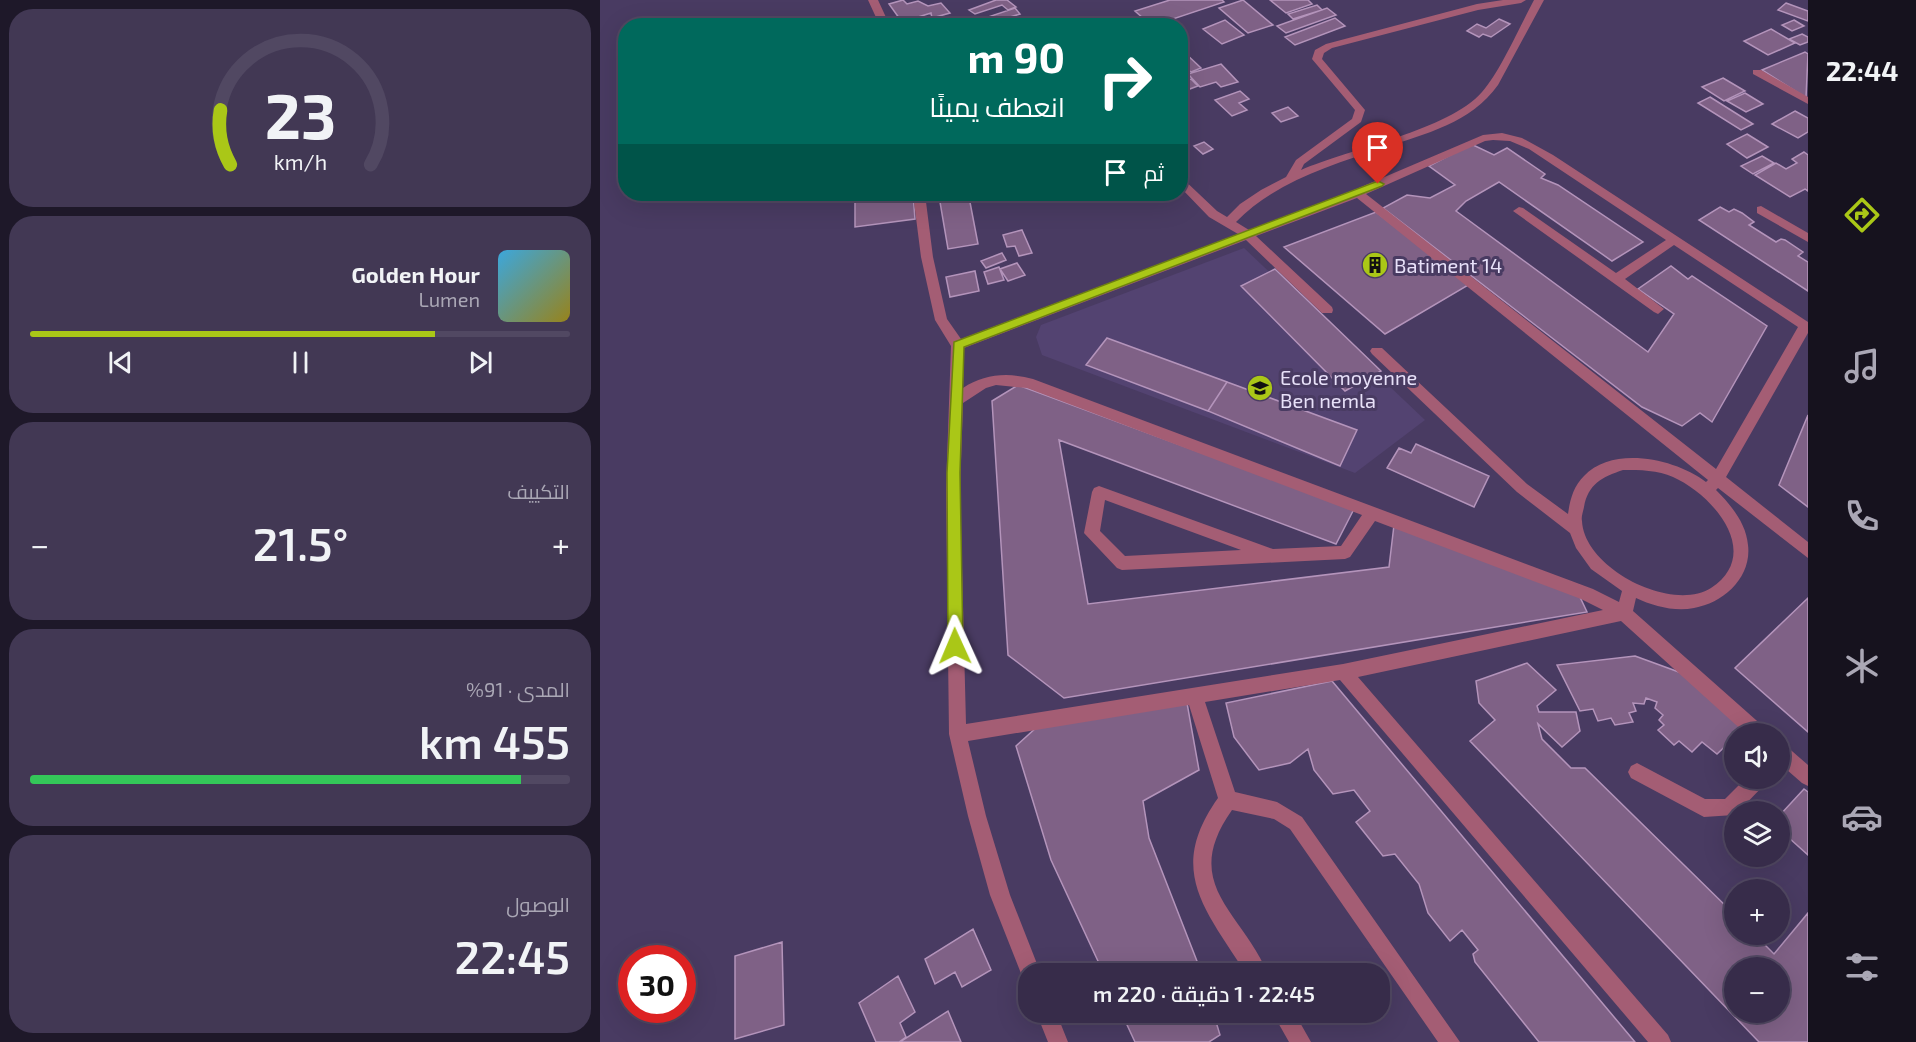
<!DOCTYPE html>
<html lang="ar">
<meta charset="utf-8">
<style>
:root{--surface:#372c4a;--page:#423854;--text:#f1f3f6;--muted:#aaa7b5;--line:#514862;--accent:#aac717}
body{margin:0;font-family:"Exo 2",Cairo,sans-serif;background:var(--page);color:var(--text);direction:rtl;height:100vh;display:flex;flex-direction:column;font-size:22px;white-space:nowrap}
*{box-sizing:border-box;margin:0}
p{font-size:20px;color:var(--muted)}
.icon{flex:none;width:33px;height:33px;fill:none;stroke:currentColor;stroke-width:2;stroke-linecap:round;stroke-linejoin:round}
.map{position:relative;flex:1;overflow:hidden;direction:ltr}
.details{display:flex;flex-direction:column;gap:9px;padding:9px;background:#1e1829;width:600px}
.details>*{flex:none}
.hud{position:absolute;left:18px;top:18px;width:570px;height:183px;border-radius:24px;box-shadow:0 6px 24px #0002,0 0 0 2px var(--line);direction:rtl;background:#00695c;color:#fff;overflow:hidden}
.fabs{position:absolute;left:1124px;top:723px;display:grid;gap:12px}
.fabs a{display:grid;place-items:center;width:66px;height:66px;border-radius:50%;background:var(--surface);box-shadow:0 6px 24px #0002,0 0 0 2px var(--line);font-size:30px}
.speed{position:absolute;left:18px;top:945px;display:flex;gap:12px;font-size:30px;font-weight:700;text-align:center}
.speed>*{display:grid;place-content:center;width:78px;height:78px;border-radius:50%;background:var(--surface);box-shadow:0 6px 24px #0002,0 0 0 2px var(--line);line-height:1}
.speed .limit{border:9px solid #d22;background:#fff;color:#111}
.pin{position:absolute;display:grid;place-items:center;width:51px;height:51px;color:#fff;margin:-62px -26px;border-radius:50% 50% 50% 0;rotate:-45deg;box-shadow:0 0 6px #0007}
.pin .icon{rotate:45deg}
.me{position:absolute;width:66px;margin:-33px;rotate:359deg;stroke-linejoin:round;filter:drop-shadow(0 0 4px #0008)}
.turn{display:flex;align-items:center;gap:21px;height:126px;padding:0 24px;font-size:27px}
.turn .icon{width:78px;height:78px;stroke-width:2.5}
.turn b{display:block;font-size:42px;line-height:51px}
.then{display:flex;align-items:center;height:57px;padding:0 24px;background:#0003;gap:12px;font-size:22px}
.big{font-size:45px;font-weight:600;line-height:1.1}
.details .card{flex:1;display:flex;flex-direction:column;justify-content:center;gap:9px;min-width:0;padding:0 21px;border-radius:24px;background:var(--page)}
.details .dial{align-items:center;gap:0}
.dial svg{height:156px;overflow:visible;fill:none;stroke:var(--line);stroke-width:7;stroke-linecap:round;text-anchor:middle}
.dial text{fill:var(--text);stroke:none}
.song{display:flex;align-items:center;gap:18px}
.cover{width:72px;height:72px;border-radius:9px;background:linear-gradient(135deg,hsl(200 70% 55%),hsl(50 70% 35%))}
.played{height:6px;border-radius:3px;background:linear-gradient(90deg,var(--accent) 75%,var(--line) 75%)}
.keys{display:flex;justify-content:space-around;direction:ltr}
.heat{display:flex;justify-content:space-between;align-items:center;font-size:33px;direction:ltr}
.charge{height:9px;border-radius:4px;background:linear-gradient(90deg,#34c759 91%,var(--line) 0)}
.trip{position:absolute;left:418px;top:963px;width:372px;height:60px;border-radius:24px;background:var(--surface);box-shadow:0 6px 24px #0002,0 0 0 2px var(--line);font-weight:600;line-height:60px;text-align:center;direction:rtl}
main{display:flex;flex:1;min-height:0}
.tabs{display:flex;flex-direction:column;width:108px;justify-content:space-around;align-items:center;background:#16121e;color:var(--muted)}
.tabs .icon{width:42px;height:42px}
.tabs .selected{color:var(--accent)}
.tabs b{font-size:27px;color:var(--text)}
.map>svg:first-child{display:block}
</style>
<main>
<nav class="tabs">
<b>22:44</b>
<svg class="icon selected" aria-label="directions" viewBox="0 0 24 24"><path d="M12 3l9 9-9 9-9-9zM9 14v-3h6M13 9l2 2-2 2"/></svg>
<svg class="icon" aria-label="music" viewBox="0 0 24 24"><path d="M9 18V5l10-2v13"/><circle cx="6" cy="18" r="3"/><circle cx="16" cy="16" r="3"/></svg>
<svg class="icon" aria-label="phone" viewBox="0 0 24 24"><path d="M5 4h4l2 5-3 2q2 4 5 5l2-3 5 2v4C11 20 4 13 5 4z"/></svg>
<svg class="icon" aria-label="climate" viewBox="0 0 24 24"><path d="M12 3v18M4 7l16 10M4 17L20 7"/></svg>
<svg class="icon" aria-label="car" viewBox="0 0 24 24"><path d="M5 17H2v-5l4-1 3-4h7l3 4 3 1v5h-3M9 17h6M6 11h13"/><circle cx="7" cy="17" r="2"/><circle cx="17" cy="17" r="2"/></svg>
<svg class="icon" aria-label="filters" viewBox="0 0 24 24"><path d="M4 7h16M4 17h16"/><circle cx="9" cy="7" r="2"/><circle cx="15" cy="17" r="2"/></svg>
</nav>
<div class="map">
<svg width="1208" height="1042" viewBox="0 0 1208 1042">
<rect width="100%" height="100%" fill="#493b62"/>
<!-- built -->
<path fill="#534371" d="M644,248L825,420L755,473L442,355L436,337L441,325Z"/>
<!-- building -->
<path fill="#7f6186" stroke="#b494bb" stroke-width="1.5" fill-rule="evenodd" d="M303,0L307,4L318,1L328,6L341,3L350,13L332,18L331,13L302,22L289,4Z
M396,0H407L416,7L408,10L402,5L375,14L369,10Z
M570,0H622L624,2L552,26L535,11Z
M643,0L673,25L648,33L619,8Z
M670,0H708L712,4L686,13Z
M1186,3L1208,11V21L1178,10Z
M717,5L722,10L693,19L688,14Z
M415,8L420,14L384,25L379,20Z
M727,8L736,15L686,33L677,26Z
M735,18L745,26L695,45L685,37Z
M899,19L910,24L891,37L883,34L879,37L867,31L877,24L886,28Z
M625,20L644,35L622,44L603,29Z
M1194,20L1204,26L1192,31L1182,25Z
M1171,29L1195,43L1168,55L1144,41Z
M1202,34L1208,37V42L1200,45L1189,39Z
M584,52L601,68L591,72L580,63V53Z
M1205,52L1208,54L1206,98L1162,70Z
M621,64L638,82L621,87L616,82L600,87L588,74Z
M1123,78L1145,91L1124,101L1102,87Z
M591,79L598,86L587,90L580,82Z
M640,91L649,99L639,103L647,110L632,116L615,100Z
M1145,93L1163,104L1146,112L1127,101Z
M1110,97L1153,124L1141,130L1098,103Z
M688,107L698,116L681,122L672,113Z
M1195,111L1208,118V132L1198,138L1172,124Z
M1147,134L1168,147L1147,158L1127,144Z
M604,142L613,149L603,154L594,146Z
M871,144L894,155L907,148L945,174L941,178L958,185L1043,242L1012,261L899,182L866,201L856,211L1048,352L1074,314L1038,289L1071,266L1088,279L1092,276L1167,326L1112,422L1100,413L1082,426L1042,407L783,208L807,195L830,198L855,185L829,166Z
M1204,152L1208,155V191L1205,189L1190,197L1155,175L1176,163L1186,169L1197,163L1192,159Z
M1162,156L1174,163L1153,174L1141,166Z
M313,195L315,219L255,227V202Z
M369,197L378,244L348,249L340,202Z
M1120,207L1129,212L1134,209L1142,213L1154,222L1149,225L1176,242L1181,239L1185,240L1203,252L1198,256L1208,262V291L1099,220Z
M776,212L870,284L785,334L684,247Z
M422,230L432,253L419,256L415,246L407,247L403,235Z
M402,253L406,260L386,268L381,261Z
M417,263L425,275L408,281L400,269Z
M399,267L404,280L388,284L384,272Z
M675,269L781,371L745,391L641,286Z
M375,271L379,291L350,297L346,277Z
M507,338L627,382L608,411L486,365Z
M627,382L757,430L740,466L608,411Z
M418,385L754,509L736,544L459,440L488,604L789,567L794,525L979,595L987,612L464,698L408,655L392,401Z
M1208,415V507L1179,485Z
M816,444L889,476L874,507L787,468L799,448L811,453Z
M1208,598V732L1135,668Z
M1035,656L1087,675L1147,726L1139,734H1134V738L1117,754L1102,742L1092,752L1079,741L1074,745L1058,730L1064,725L1059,720L1063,715L1055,708L1057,702L1046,698L1044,704L1033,703L1036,711L1029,713L1033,722L1015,725L1011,718L998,721L993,709L980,711L957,665Z
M927,663L956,690L937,706L939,712H976L980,731L962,747L938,724L942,739L971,768H985L1134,914V934H1154L1174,954L1208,913V1042H1159L870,741L895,720L879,703L876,681ZM1134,968H1179V1012H1134Z
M732,681L1035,1042H939L875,962L873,954L878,950L862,930L850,941L828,913L819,884L795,854L783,856L756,822L770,811L754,790L733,794L714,770L708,749L690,763L659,770L634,737L626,703Z
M587,703L599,770L543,801L549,838L602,974H504L451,860L416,746L437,727Z
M1204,789L1208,792V855L1179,829V816Z
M373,929L391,970L362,987L355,972L335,984L325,959Z
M182,942L184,1025L135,1039V956Z
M298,976L315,1012L300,1023L306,1037L299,1042H276L259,1003Z
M348,1011L361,1042H300Z
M521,1012H613L620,1035L609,1042H535Z"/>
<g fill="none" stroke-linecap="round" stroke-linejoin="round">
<!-- street -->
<path fill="#a45d74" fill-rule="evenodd" d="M268,0H278L290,26H280Z
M903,0H926L921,3L878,10L732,48L724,53L722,59L765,110L761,122L704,164L701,170C749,149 849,130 882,92C900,72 920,26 934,0H944L898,85C871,123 825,134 783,148C731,165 675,182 636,222L649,230L754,190L883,135L902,133L922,138L953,155L1208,322V333L1126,477L1208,542V558L1118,488L1116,490C1131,505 1146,523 1148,545C1152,577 1124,603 1094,608C1075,612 1053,606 1036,598L1033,611L1165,728L1167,734H1146L1021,621L758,677L1068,1035L1071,1042H1048L740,680L605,702L635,792L677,802L702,817L860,1042H838L690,829L674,819L632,810C579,885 642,911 668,974H646C606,910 566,871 618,798L589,705L368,741L386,816L410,895L441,974H429V983L424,981L390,895L368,816L349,734L346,489L351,346L335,320L321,257L313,194H325L333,257L347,319L361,339L638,234L609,217L580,187V176L617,211L627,217L640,204L661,190L686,177L696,160L752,119L755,110L712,59L715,50L726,44L877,4ZM893,140L910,141L929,149L1066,240L1016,273L923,208L919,207L913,211L1054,312L1058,314L1064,309L1025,279L1074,245L1198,327L1116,469L766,194L885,141ZM757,198L1108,480L1106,482C1076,459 1013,445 984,476C973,487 970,500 968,514L927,484L782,348H772L770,351L772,354L917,492L970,533L976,548L991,569L1022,591L1019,602L993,589L433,379C408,372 384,374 363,388L364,348L646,240L722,313H732L733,310L732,307L656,236ZM396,385L427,388L762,515L741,546L673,549L499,486L494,488L492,492L484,533L517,568L522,570L745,559L750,557L775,521L981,599L1003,610L743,664L366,724L360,489L363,403L386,388ZM1023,470C1040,470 1058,470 1073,477C1112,494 1164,553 1111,588C1071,613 984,568 982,521C981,517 983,512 984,507C988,484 1002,477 1023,470ZM505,500L641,550L525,556L500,531Z
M1153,70H1161L1208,97V104L1153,74Z
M1161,206L1208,233V242L1157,213V207Z
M1179,742L1185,745L1208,765V786L1202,783L1179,763Z
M1037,763L1105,799H1125L1146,778H1168L1165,784L1138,812H1134V815L1104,817L1031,778L1028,772L1031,766Z
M436,1012H456L468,1042H448Z
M672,1012H694L711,1042H689Z"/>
</g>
<!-- route -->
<path fill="#aac717" stroke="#6e810f" stroke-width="1.5" d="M778,181L784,184L782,186L364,347L360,473L363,646L360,650L355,652L350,650L348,646L347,473L354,342Z"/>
<!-- icons -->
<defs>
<g id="building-disc" transform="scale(1.35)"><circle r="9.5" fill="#aac717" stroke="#493b62"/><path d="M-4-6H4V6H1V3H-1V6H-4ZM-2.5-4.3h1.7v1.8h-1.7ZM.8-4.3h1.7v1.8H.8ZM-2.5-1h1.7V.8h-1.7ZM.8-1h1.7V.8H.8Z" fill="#111"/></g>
<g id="school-disc" transform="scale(1.35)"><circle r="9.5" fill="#aac717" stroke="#493b62"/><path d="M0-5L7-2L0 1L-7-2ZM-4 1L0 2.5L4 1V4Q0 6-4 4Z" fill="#111"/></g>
</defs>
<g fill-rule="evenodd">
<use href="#building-disc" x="775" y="265"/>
<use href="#school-disc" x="660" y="388"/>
</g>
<g text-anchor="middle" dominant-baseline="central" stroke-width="6" stroke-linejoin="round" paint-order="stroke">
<!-- poi labels -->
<g font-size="20" fill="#e8e1f9" stroke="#493b62" text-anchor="start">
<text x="794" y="265">Batiment 14</text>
<text x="680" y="377">Ecole moyenne<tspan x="680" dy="23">Ben nemla</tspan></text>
</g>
</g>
</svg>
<div class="fabs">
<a><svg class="icon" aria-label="sound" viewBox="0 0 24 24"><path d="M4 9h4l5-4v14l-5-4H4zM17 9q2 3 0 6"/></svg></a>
<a><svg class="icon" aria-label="layers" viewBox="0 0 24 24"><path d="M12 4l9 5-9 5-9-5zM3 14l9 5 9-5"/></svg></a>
<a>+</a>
<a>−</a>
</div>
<div class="speed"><div class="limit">30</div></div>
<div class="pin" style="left:778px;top:184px;background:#d93025"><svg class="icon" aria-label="arrive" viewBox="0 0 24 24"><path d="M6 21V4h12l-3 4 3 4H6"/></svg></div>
<svg class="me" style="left:355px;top:646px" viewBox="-20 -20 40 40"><path d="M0-17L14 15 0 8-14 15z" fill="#aac717" stroke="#fff" stroke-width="4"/></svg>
<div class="trip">22:45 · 1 دقيقة · 220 m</div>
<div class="hud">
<div class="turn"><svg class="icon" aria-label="right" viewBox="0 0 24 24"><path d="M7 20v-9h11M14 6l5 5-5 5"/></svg><div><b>90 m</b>انعطف يمينًا</div></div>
<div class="then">ثم<svg class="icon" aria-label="arrive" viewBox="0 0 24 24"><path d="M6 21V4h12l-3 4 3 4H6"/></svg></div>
</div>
</div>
<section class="details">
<div class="card dial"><svg viewBox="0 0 100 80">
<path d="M14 69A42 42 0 1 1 86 69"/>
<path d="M14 69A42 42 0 0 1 9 41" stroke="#aac717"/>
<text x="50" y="56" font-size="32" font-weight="700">23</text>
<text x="50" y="72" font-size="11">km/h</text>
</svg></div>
<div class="card">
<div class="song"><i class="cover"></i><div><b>Golden Hour</b><p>Lumen</p></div></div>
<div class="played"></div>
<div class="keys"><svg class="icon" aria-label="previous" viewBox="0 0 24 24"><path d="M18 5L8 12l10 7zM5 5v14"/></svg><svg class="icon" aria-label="pause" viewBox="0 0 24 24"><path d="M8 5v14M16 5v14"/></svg><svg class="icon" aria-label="next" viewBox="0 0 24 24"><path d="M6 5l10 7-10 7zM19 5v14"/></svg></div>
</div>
<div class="card"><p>التكييف</p>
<div class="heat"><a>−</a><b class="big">21.5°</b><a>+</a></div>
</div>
<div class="card"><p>المدى · 91%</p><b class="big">455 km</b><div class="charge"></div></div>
<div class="card"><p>الوصول</p><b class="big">22:45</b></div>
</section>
</main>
